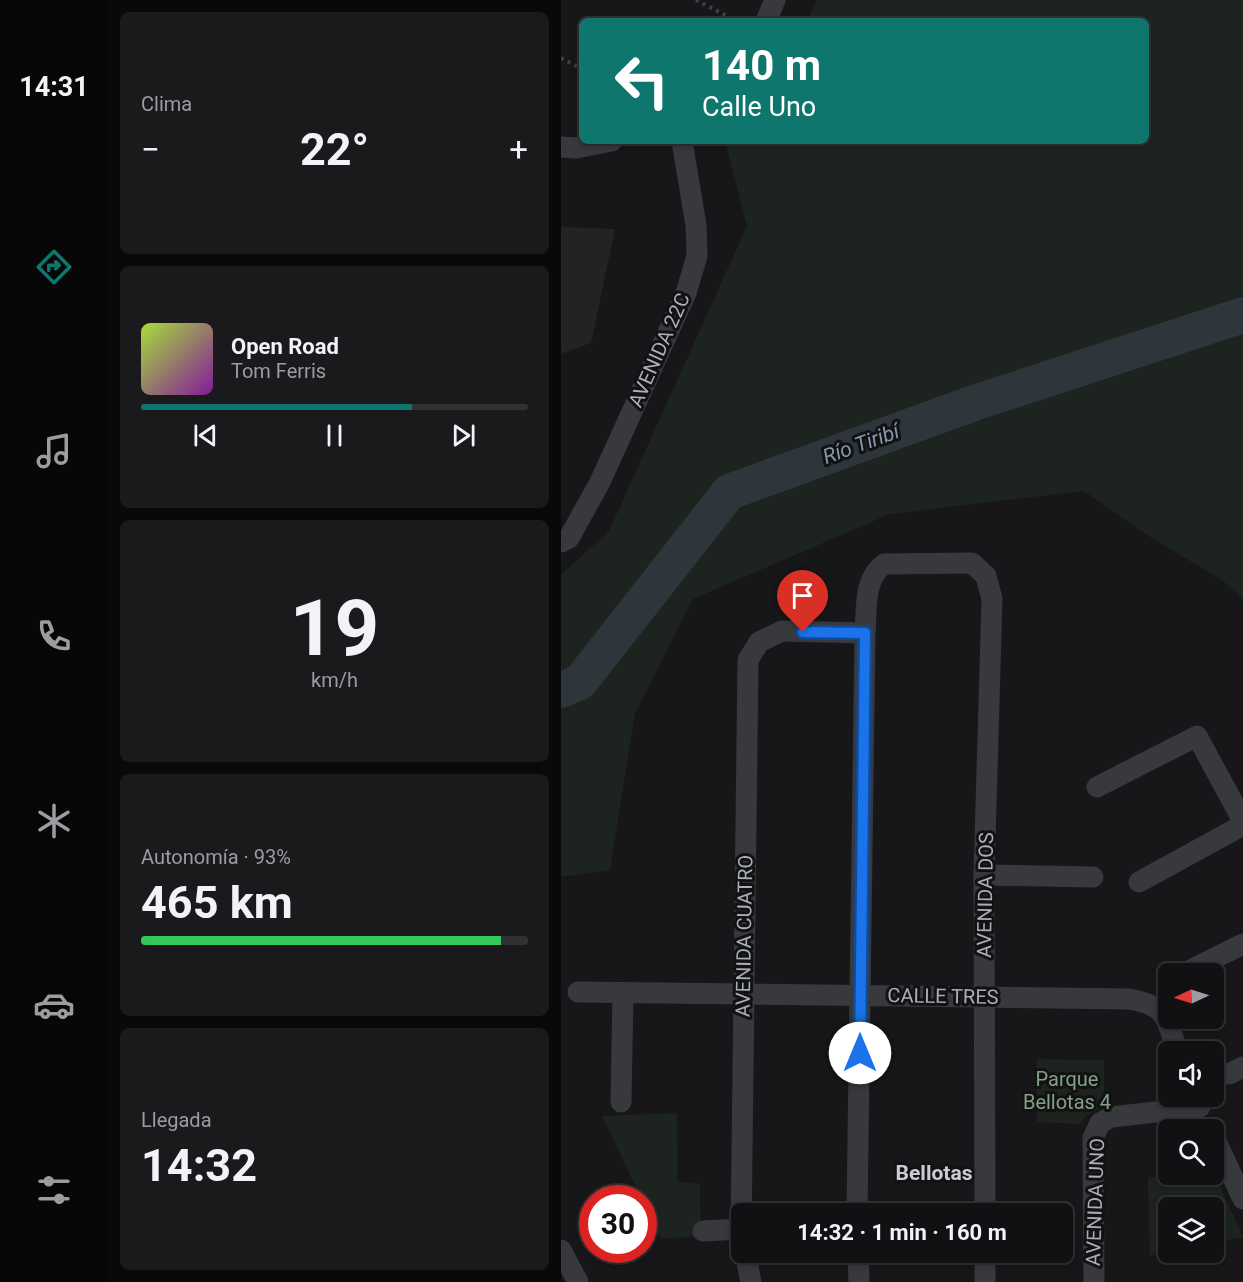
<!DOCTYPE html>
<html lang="es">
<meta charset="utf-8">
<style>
:root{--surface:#111113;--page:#1a1a1c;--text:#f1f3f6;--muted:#9c9da0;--line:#303133;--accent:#0f766e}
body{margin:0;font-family:Roboto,sans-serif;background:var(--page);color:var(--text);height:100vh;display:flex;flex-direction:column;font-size:22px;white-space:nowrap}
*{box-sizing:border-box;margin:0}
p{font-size:20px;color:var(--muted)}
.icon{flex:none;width:33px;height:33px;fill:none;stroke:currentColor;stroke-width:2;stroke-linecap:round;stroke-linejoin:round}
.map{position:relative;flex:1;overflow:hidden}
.side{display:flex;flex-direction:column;gap:12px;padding:12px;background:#09090a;width:453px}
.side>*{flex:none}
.banner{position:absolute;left:18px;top:18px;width:570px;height:126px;border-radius:9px;box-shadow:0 3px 9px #0003,0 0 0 2px var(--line);background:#0f766e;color:#fff;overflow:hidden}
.needle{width:39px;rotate:266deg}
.buttons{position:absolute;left:597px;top:963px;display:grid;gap:12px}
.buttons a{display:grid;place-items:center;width:66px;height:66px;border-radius:9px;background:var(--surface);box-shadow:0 3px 9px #0003,0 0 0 2px var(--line);font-size:30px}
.speed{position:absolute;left:18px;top:1185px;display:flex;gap:12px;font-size:30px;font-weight:700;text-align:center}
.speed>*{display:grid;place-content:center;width:78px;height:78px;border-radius:50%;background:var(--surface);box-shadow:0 3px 9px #0003,0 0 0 2px var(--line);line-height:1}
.speed .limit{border:9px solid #d22;background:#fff;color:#111}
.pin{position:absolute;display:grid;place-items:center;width:51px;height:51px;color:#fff;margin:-62px -26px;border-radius:50% 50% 50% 0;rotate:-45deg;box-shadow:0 0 6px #0007}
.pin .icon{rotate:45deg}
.me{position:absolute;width:66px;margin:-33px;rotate:0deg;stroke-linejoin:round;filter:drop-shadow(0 0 4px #0008)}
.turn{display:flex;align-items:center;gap:21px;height:126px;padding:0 24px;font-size:27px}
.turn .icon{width:78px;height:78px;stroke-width:2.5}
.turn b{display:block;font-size:42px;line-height:51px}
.big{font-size:45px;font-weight:700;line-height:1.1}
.side .widget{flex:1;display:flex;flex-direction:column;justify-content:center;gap:9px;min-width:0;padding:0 21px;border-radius:9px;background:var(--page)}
.side .dial{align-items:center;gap:0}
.dial b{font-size:78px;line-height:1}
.song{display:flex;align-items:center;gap:18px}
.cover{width:72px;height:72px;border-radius:9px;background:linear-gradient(135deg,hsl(80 70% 55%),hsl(290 70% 35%))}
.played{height:6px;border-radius:3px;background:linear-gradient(90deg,var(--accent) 70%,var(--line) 70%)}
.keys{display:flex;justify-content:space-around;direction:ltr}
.heat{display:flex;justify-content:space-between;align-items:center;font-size:33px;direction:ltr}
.charge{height:9px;border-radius:4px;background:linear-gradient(90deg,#34c759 93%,var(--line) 0)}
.trip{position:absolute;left:170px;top:1203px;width:342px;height:60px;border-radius:9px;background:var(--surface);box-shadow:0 3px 9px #0003,0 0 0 2px var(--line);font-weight:700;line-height:60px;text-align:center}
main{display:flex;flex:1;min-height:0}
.tab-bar{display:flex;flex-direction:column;width:108px;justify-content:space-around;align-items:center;background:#070708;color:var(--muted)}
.tab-bar .icon{width:42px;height:42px}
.tab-bar .active{color:var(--accent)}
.tab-bar b{font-size:27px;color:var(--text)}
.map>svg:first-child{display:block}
</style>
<main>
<nav class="tab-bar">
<b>14:31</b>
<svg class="icon active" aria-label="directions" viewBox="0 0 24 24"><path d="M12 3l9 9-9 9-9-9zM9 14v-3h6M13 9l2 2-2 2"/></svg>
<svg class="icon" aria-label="music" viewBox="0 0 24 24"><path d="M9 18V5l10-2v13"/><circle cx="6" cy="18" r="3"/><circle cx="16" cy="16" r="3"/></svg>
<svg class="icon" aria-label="phone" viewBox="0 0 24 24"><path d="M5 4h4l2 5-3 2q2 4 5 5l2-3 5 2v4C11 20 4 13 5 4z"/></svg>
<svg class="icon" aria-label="climate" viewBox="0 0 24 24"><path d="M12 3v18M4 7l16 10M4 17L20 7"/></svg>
<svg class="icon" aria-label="car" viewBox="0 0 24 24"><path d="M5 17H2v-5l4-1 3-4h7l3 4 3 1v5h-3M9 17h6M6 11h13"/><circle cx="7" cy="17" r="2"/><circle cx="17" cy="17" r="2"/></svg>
<svg class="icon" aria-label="filters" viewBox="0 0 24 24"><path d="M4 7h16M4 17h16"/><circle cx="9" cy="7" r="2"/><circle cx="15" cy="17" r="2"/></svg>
</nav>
<section class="side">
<div class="widget"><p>Clima</p>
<div class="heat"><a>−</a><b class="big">22°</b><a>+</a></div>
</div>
<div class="widget">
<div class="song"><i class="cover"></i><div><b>Open Road</b><p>Tom Ferris</p></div></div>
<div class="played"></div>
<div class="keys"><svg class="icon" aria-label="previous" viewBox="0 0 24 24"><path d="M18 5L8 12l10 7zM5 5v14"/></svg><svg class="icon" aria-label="pause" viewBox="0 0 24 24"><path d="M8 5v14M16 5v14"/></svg><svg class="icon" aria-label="next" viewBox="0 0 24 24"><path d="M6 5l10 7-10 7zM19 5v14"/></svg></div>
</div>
<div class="widget dial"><b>19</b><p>km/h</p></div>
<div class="widget"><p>Autonomía · 93%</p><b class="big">465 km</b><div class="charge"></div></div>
<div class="widget"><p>Llegada</p><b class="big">14:32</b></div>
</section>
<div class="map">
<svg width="682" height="1282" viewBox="0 0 682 1282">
<rect width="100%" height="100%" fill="#171719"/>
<!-- built -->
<path fill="#232325" d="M0,227L54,229L30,343L0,354Z"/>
<!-- green -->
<path fill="#1d231e" d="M256,0H682V599L661,580L592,539L523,491L329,514L132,599L74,713L49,870L0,877V575L48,531L186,226L164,141H585V21H246Z
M476,1059L543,1060V1108L526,1114L519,1124L476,1122Z
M116,1113L117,1182L139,1184L140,1236L100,1239L41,1116Z
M587,1177L655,1178L682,1237L653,1243L652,1208H608L607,1252L589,1256Z"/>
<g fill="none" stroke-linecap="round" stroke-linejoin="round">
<!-- river -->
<path stroke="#2e353b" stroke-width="36" d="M0,690L19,682L168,492L413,403L682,315"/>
<!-- path -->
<path stroke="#3e4044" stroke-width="4" stroke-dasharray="3 4.5" stroke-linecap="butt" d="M135,0L176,21
M0,58L21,69"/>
<!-- minor -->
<path stroke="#38393d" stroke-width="21" d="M205,21L214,0
M0,147L15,148L51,141
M0,542L8,538L39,482L125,293L136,256L135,225L121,141
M536,787L636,736L682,821
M423,875L532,877
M578,882L682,825
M628,971L682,944
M17,992L568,999C608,1006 604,1018 617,1052
M668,1074L682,1067
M60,1102L62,993
M652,1135L682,1199
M296,1214L304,633
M142,1231L180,1229
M180,1234L187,660L198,642L221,631L304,633C306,609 302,580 323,564L411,563L425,576L431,599L423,875L424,1214
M0,1250L17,1282
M184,1252L190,1282
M297,1252L298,1282
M424,1252V1282
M533,1282L532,1138L539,1123L550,1117L639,1107"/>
</g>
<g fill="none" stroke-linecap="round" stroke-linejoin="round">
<!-- route casing -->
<g stroke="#114b97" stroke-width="15">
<path id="route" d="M242,632L304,633L299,1053"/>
</g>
<!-- route -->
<use href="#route" stroke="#1a73e8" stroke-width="10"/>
</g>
<g text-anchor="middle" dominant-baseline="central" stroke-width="6" stroke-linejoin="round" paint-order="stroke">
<!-- street labels -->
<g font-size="20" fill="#aaaeb7" stroke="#121214">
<text transform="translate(98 350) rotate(-66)">AVENIDA 22C</text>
<text transform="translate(424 895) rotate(-89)">AVENIDA DOS</text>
<text transform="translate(183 936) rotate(-89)">AVENIDA CUATRO</text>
<text transform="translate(382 996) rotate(1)">CALLE TRES</text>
<text transform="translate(534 1202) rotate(-88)">AVENIDA UNO</text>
</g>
<!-- park labels -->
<g font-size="20" fill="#84a087" stroke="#121214">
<text x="506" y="1079">Parque<tspan x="506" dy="23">Bellotas 4</tspan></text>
</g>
<!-- water labels -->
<g font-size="21" font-style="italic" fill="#8599ae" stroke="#121214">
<text transform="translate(300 444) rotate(-20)">Río Tiribí</text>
</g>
<!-- neighbourhood labels -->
<g font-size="21" font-weight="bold" fill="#cbcdd3" stroke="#121214">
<text x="373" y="1173">Bellotas</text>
</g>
</g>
</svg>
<div class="buttons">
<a><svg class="needle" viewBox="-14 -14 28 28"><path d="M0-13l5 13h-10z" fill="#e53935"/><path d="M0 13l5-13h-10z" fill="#9c9da0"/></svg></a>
<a><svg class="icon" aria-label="sound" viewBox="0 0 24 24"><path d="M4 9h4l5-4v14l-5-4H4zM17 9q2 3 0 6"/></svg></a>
<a><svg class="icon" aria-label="search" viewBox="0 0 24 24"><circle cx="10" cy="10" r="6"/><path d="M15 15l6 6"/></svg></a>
<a><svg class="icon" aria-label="layers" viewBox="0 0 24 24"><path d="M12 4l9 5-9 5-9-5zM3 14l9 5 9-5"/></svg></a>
</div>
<div class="speed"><div class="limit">30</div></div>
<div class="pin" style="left:242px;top:632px;background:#d93025"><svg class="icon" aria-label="arrive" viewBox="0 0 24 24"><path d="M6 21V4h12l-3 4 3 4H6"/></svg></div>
<svg class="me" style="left:299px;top:1053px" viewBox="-20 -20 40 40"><circle r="19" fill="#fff"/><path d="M0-13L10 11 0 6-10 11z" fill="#1a73e8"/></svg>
<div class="trip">14:32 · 1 min · 160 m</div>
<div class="banner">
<div class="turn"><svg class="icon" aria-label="left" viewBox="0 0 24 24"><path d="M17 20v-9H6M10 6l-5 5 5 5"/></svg><div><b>140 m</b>Calle Uno</div></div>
</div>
</div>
</main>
